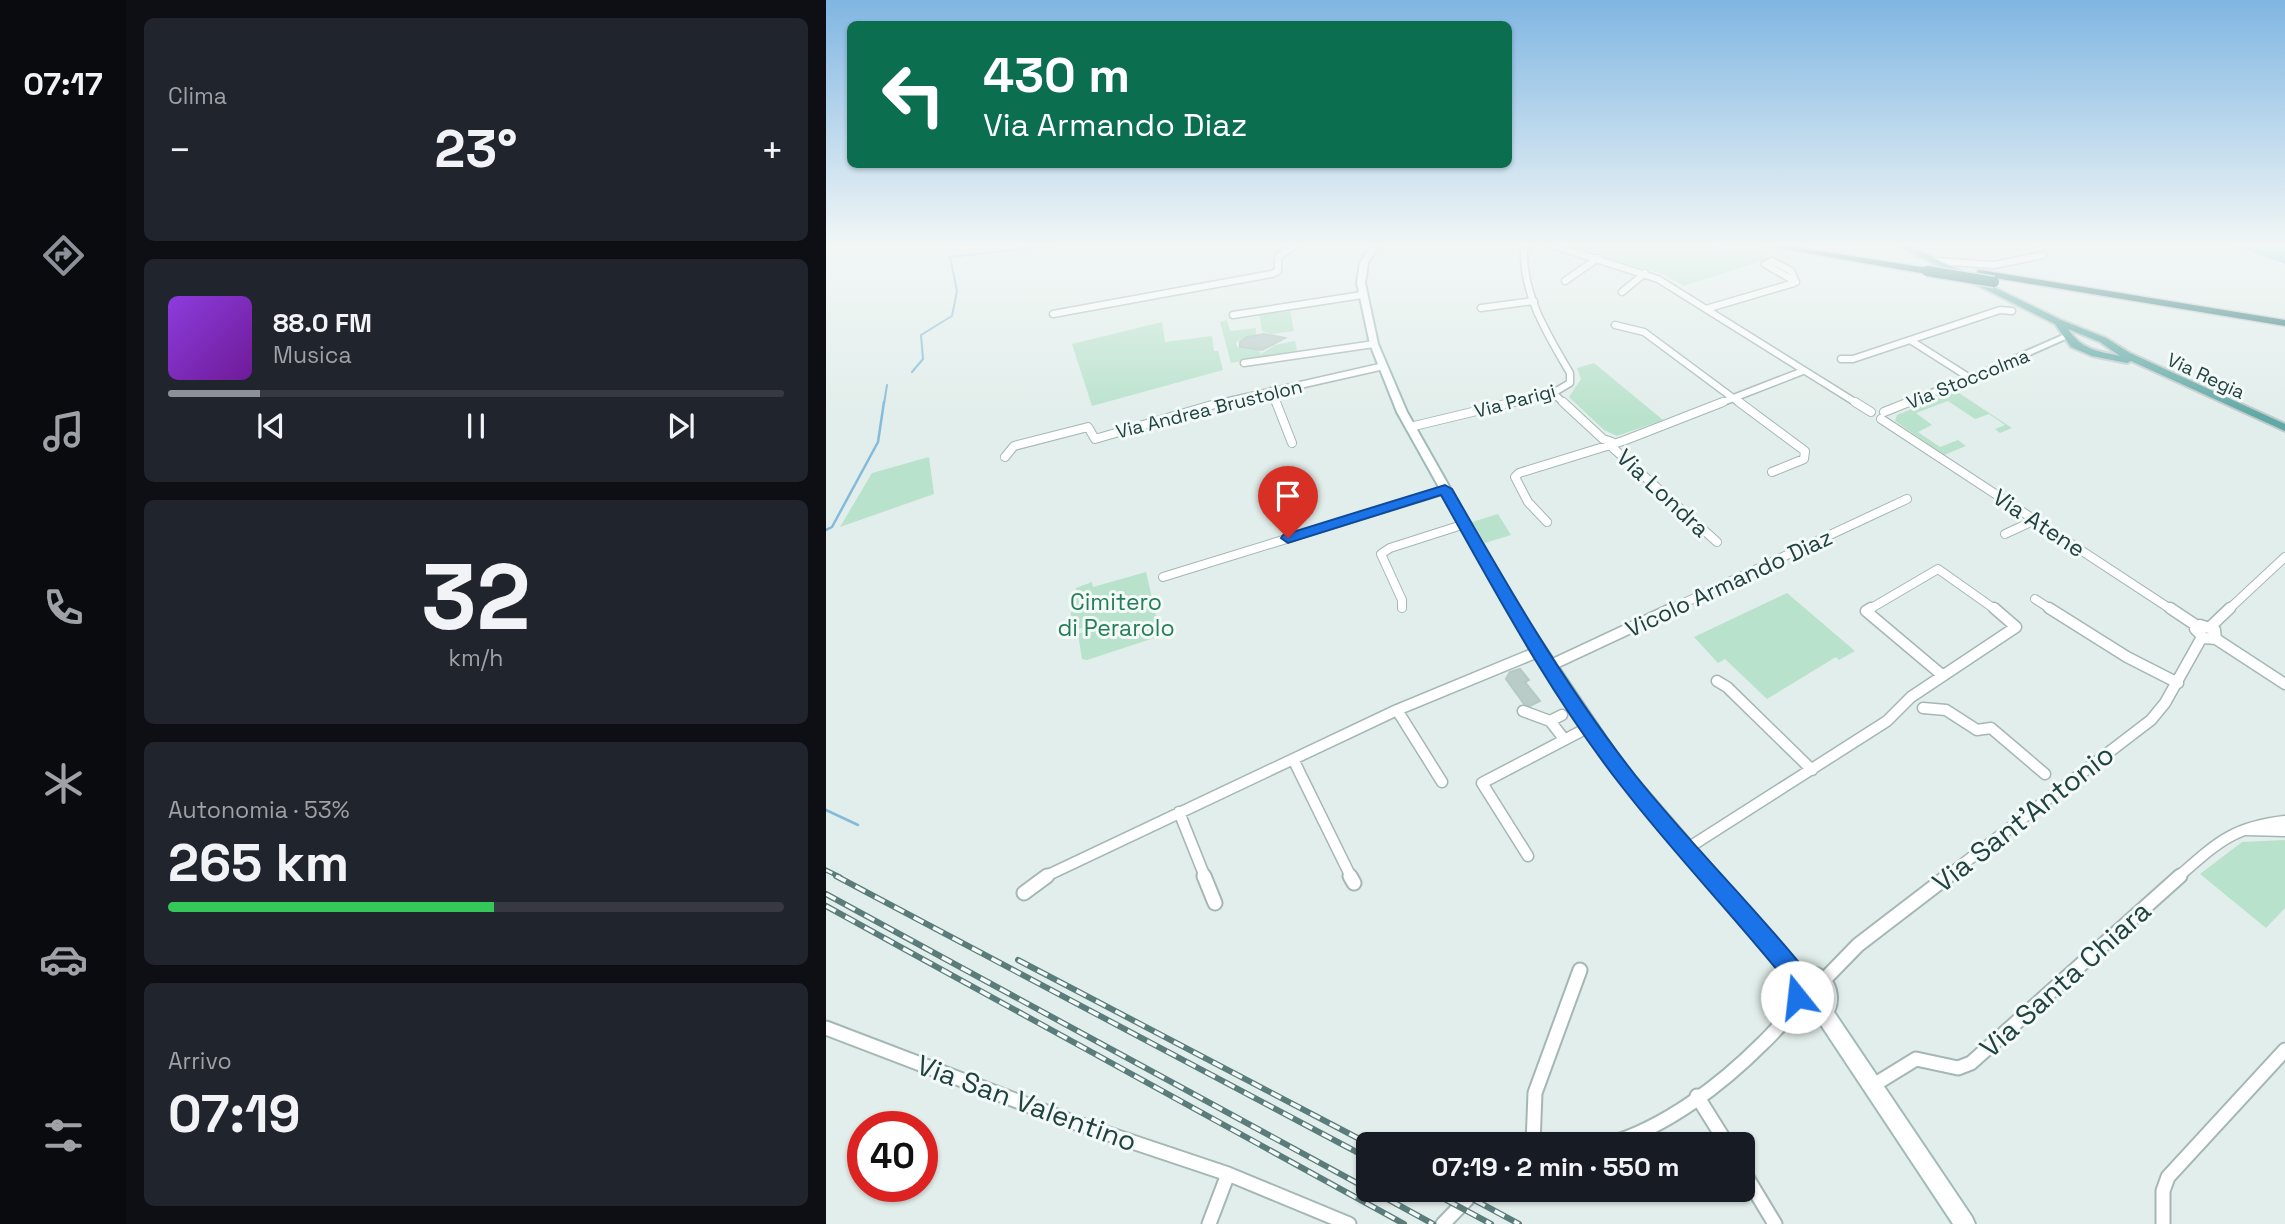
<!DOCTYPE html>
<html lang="it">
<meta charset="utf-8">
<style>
:root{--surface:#171b24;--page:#20242c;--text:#f1f3f6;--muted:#9ea1a6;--line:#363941;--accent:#8c9099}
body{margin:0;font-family:"Space Grotesk",sans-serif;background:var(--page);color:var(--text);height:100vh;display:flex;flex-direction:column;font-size:26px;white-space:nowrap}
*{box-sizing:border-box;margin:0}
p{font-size:23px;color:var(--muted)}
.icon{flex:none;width:38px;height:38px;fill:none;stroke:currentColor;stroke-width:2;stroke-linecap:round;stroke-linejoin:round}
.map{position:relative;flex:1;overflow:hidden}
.sheet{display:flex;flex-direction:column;gap:18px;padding:18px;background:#0d0f14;width:700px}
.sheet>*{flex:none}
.banner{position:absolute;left:21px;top:21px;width:665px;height:147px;border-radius:10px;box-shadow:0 2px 5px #0004;background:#0b6e4f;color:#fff;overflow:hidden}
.speed{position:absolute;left:21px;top:1111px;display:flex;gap:14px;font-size:35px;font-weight:700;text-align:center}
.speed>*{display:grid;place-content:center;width:91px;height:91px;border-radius:50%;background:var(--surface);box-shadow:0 2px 5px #0004;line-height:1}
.speed .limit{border:10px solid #d22;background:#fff;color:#111}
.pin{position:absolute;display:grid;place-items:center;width:60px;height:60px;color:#fff;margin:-72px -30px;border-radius:50% 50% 50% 0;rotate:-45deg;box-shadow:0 0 7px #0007}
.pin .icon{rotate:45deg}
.me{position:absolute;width:77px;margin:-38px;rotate:344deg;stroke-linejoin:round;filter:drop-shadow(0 0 5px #0008)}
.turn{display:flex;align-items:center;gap:24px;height:147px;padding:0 21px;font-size:32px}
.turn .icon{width:91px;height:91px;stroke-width:2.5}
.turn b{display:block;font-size:49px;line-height:60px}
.big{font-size:52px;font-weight:600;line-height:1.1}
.sheet .tile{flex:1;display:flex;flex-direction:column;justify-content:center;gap:10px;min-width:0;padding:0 24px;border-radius:10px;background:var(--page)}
.sheet .dial{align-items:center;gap:0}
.dial b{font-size:91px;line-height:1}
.song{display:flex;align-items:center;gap:21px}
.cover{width:84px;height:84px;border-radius:10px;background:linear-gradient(135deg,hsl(270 70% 55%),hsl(280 70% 35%))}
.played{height:7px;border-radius:4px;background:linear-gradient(90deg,var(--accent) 15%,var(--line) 15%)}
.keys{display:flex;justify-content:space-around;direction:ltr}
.heat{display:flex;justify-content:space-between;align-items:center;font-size:38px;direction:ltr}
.charge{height:10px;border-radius:5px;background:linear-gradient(90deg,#34c759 53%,var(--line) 0)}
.trip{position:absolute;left:530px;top:1132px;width:399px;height:70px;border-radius:10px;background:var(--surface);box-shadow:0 2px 5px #0004;font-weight:600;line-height:70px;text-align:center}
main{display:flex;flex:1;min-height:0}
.dock{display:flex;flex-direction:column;width:126px;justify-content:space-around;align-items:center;background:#090b0e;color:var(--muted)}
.dock .icon{width:49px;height:49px}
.dock .on{color:var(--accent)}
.dock b{font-size:32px;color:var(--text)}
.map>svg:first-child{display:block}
</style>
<main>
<nav class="dock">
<b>07:17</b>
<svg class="icon on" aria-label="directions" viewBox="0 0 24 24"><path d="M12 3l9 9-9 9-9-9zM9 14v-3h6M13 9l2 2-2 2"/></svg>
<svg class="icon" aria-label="music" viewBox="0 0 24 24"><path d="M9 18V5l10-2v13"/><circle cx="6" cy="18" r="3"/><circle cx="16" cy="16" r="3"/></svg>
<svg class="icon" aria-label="phone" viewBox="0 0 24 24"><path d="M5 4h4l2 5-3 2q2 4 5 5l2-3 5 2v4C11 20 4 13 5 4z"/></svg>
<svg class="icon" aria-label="climate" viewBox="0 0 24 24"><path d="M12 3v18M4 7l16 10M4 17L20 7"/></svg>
<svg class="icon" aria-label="car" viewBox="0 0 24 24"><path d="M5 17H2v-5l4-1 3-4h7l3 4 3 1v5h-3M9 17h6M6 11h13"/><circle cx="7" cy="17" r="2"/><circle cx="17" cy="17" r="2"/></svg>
<svg class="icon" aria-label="filters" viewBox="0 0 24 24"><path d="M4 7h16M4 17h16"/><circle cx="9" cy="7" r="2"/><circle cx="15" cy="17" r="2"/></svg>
</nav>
<section class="sheet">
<div class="tile"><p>Clima</p>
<div class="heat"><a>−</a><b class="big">23°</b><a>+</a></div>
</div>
<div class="tile">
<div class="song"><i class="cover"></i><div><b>88.0 FM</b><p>Musica</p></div></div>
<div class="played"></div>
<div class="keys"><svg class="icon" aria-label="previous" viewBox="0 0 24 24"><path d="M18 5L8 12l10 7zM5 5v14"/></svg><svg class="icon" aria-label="pause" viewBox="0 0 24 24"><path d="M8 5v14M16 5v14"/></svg><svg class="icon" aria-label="next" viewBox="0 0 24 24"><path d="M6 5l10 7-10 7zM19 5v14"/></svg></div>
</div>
<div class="tile dial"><b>32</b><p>km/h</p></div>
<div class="tile"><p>Autonomia · 53%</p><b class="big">265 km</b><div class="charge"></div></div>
<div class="tile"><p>Arrivo</p><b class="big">07:19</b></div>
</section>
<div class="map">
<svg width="1459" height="1224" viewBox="0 0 1459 1224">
<rect width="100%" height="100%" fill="#e2eeeb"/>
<!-- green -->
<path fill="#b9e2cc" d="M734,245H880L951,256L858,286L838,274Z
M450,310L452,313L464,311L468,331L445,334L436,331L433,312Z
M401,320L404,331L430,328V334L410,342L411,347L433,350L435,354L449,345L469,341L471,351L405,363L394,322Z
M336,322L339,342L386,336L388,351H392L397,370L266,406L246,344Z
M768,363L837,420L791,436L778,430L743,397L755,379L751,368Z
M1130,391L1186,428L1174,433L1169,429L1179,425L1163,414L1149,419L1122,401L1090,413L1106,425L1092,432L1114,447L1132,440L1140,446L1118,455L1069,421L1071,415Z
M103,457L108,494L14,527L46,473Z
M672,514L685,535L659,543L646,522Z
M320,572L334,632L331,637L261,660L256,659L252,634L257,632L256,628L252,629L250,616L245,617V612L249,611L250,588L266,582L267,587Z
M961,593L1029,651L1013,660L1010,657L941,699L899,659L892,663L868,637Z
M1459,840V908L1440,928L1374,874L1416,842Z"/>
<!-- water -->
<path fill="#84bada" d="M1406,245H1459V264Z"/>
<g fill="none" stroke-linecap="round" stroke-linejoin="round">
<!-- stream-far1 -->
<path stroke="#84bada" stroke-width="2" d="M86,372L97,359L95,335L126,316L131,291L124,257L230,245
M58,404L61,385"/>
<!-- stream -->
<path stroke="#84bada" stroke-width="2.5" d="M0,530L6,527L52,442L58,402
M0,810L32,825"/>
</g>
<!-- building -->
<path fill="#baccc8" stroke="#b4c9c4" stroke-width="2" d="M438,334L459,338L436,350L414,347V342L421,337Z
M694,669L703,680L699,682L714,701L704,706L698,704L680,679L684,672Z"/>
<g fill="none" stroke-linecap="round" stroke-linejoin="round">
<!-- street-far3 casing -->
<g stroke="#a4b7b4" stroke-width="9">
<path id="street-far3" d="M726,245L832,279L1032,404
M946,261L965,271L970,282L939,264Z
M1109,261L1168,265L1217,255
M739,281L772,258
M796,292L819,273
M655,308L708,301
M880,309L968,283
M227,314L446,274L452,271V257L469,245
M407,315L536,295
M789,325L818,332L915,404
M1084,340L1144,378
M1015,359H1027L1174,310L1186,311
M418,363L548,344
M445,391L450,404
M727,393L739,404
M390,404L558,366
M681,404L727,393L744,383V373C721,334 696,294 698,248L703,245
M892,404L977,371
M1078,404L1144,378"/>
</g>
<!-- street-far2 casing -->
<g stroke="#a4b7b4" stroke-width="10">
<path id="street-far2" d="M450,402L466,443
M737,402L777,439L786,442L787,448L891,542
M913,402L979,451L978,459L946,472
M1029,402L1045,412
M1058,412L1083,402
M1055,419L1346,610
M584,427L688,402
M179,457L188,446L262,427L269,439L396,402
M721,522L702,502L689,477L693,473L797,441L897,402
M1179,534L1209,520
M337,577L619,490
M1209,599L1226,610
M576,608V600L555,554L564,548L639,524
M843,610L1081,499
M1042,610L1112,569L1170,610
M1402,610L1459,557"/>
</g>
<!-- street-far1 casing -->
<g stroke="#a4b7b4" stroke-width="13">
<path id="street-far1" d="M1045,608L1040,611L1116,675
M1223,608L1301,657L1352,683
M1344,608L1371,626
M1374,625L1389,630L1390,639L1378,638L1369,629Z
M1384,627L1404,608
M1390,639L1459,684
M723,666L847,608
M891,681L901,687L986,770
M1097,708L1120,710L1151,730L1165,728L1219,774
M571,710L616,782
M697,711L724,721L736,715
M724,721L735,735
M467,759L525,877
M353,812L379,877
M1421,830L1459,831
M862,848L1061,721L1085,697L1190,627L1168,608
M702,856L656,783L763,727
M218,877L571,710L714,651
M1120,877L1325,720L1339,703L1376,637
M1352,877C1391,843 1406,827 1459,821"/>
</g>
<!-- street casing -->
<g stroke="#a4b7b4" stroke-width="17">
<path id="street" d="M378,876L389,903
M524,876L528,883
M198,893L221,876
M997,981L1032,945L1122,876
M0,1028L241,1120L402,1174L523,1224
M1046,1086L1090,1059L1132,1068L1145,1063L1354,876
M871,1096L901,1144
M707,1144L709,1093L754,970
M783,1144C840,1127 895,1085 937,1043C950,1031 961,1016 975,1004
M917,1171L949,1224
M383,1224L402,1174
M617,1224L650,1190
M1337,1224V1191L1342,1177L1459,1050"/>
</g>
<!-- secondary casing -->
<g stroke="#9fbbb8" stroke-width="4">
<path id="secondary" d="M546,245H553L542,263L539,283L552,344L581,412L689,603L798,764L975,969C998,959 1019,988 1008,1012L1146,1217L1149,1224H1127L991,1019C968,1017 962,1003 963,982L788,772L681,609L571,412L544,344L531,283L534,263ZM980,984L986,985L994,991L993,1001L986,1000L980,994Z
M1237,335L1244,337L1147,380L1144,381L1139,378Z"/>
</g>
<!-- primary casing -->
<g stroke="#c1caca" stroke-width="4">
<path id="primary" d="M1071,245H1081L1235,320L1280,338L1304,353L1459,424V431L1305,361L1301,363L1266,356L1245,347L1229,324ZM1242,329L1274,342L1294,356C1271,351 1256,350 1242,329Z"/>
</g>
<!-- highway casing -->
<g stroke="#c1caca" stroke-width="3">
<path id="highway" d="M936,245H957L1101,268L1106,271L1101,274Z
M1154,270L1459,320V326L1151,275V271Z"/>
</g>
<!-- street-far3 -->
<use href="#street-far3" stroke="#fff" stroke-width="6"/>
<!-- street-far2 -->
<use href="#street-far2" stroke="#fff" stroke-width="8"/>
<!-- street-far1 -->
<use href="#street-far1" stroke="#fff" stroke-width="10"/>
<!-- street -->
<use href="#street" stroke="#fff" stroke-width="13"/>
<!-- secondary -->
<use href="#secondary" fill="#fff" fill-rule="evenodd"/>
<!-- primary -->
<use href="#primary" fill="#61a9a6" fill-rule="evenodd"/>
<!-- highway -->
<use href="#highway" fill="#287172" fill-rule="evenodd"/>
<!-- rail-far1 casing -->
<g stroke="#5a7d7b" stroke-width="5">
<path id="rail-far1" d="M0,870L14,877"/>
</g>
<!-- rail casing -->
<g stroke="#5a7d7b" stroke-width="6">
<path id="rail" d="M10,876L542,1158
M0,894L542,1189
M0,906L578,1224
M192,960L543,1144
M545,1190L607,1224
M602,1190L665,1224
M630,1190L693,1224"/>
</g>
<!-- rail-far1 -->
<use href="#rail-far1" stroke="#f3faf8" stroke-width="2.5" stroke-dasharray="7" stroke-linecap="butt"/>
<!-- rail -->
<use href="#rail" stroke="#f3faf8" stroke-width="3.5" stroke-dasharray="11" stroke-linecap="butt"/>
<!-- highway-bridge casing -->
<g stroke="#c1caca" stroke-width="13" stroke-linecap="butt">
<path id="highway-bridge" d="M1101,271L1168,282"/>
</g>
<!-- highway-bridge -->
<use href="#highway-bridge" stroke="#287172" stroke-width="10"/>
</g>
<!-- sky -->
<linearGradient id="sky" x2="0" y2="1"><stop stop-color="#80b6e2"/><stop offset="0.59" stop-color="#f2f7f6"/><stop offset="1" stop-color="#f2f7f6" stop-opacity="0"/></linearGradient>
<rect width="1459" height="416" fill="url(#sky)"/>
<!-- route -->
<path fill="#1a73e8" stroke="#114b97" stroke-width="2" d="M619,485L626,489C682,587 739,686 809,775C863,843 926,904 980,971L984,979L979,1005L971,1009L963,1005L959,997L961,982C908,916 849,855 797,788C726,698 671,595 615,495L462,543L455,538L457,535Z"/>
<g text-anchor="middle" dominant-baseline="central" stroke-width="6" stroke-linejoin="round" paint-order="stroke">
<!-- far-street labels -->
<g font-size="19" fill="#204240" stroke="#f3faf8">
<text transform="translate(1380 376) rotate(25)">Via Regia</text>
<text transform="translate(1142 379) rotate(-22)">Via Stoccolma</text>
<text transform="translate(689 401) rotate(-15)">Via Parigi</text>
<text transform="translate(383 409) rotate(-14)">Via Andrea Brustolon</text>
</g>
<!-- street labels -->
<g font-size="23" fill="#204240" stroke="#f3faf8">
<text transform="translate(837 493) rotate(43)">Via Londra</text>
<text transform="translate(1213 523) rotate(33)">Via Atene</text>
<text transform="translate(903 583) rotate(-25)">Vicolo Armando Diaz</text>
</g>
<!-- park labels -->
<g font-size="23" fill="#257e5a" stroke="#f3faf8">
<text x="290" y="602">Cimitero<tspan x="290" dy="26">di Perarolo</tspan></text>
</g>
<!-- near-street labels -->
<g font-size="28" fill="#204240" stroke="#f3faf8">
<text transform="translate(1197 818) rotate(-38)">Via Sant'Antonio</text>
<text transform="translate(1239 979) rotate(-42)">Via Santa Chiara</text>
<text transform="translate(201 1103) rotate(20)">Via San Valentino</text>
</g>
</g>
</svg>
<div class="speed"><div class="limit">40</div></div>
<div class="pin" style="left:462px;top:538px;background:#d93025"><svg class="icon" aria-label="arrive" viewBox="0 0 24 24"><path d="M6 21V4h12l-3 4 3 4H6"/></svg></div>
<svg class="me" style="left:971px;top:997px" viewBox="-20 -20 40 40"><circle r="19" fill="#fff"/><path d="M0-13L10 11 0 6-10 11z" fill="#1a73e8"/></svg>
<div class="trip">07:19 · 2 min · 550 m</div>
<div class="banner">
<div class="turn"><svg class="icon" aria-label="left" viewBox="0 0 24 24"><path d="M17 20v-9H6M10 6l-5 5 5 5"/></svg><div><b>430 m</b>Via Armando Diaz</div></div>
</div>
</div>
</main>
